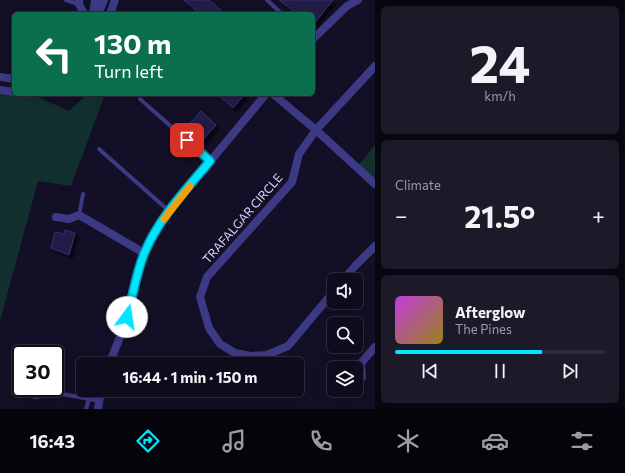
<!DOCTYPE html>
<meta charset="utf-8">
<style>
:root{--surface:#0e0b1c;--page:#1c1929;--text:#f1f3f6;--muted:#9b9ba3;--line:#2e2b3b;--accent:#00e5ff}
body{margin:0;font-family:Commissioner,sans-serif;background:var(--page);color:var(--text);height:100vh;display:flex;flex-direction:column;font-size:15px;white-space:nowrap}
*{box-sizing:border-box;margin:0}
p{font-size:13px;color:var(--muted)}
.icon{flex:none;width:22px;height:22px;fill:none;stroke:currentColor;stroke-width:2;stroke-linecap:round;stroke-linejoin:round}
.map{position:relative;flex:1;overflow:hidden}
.side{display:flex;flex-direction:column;gap:6px;padding:6px;background:#08060f;width:250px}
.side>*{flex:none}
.banner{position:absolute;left:12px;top:12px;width:303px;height:84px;border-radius:6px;box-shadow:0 4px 16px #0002,0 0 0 1px var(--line);background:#0b6e4f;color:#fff;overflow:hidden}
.buttons{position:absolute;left:327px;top:273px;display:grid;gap:8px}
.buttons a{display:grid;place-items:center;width:36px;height:36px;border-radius:6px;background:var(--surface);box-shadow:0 4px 16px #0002,0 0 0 1px var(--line);font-size:20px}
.speed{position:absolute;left:12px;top:345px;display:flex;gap:8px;font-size:20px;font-weight:700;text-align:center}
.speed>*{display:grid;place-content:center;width:52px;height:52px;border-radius:50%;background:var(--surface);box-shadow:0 4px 16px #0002,0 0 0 1px var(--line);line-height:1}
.speed .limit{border:2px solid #111;border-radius:6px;background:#fff;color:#111}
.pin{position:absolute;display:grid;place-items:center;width:34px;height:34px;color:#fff;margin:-17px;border-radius:8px;box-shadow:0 2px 6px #0006}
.me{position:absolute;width:44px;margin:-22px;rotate:14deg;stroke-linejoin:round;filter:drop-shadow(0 0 3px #0008)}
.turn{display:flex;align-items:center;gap:14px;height:84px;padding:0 16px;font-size:18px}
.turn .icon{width:52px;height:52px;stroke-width:2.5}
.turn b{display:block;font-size:28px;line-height:34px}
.big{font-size:30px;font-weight:700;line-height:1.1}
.side .tile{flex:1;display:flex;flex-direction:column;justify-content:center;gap:6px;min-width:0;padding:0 14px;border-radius:6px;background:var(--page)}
.side .dial{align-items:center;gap:0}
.dial b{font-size:52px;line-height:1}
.song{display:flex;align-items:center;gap:12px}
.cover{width:48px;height:48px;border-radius:6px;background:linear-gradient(135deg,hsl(290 70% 55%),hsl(50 70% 35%))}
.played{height:4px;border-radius:2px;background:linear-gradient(90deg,var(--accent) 70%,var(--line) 70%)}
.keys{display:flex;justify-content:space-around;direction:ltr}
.heat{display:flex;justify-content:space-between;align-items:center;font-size:22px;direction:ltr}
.trip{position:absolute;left:76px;top:357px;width:228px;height:40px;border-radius:6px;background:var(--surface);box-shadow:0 4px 16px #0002,0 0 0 1px var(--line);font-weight:700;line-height:40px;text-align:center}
.tabs{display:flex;height:64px;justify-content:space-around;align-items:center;background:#06040b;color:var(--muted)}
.tabs .icon{width:28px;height:28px}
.tabs .selected{color:var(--accent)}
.tabs b{font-size:18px;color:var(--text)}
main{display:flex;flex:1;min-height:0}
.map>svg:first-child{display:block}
</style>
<main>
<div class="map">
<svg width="375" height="409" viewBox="0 0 375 409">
<defs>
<filter id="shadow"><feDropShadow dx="3.5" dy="3.5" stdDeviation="1" flood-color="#0009"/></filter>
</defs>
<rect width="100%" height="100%" fill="#130f26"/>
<!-- green -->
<path fill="#12302f" d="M0,94L38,97L69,111L87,94H105L71,186L38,181L0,321Z
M375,145V177L371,181L357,167Z"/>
<!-- building -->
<path fill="#241b47" stroke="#3b2d73" filter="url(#shadow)" d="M184,0H209L225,14H200Z
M279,0H333L313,25V14H297Z
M217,94H245L233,108Z
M201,111L216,125L202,141L187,127Z
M65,230L75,233L69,255L51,248L55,232L64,234Z"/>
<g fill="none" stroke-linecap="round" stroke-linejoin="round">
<!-- lane -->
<path stroke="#3d3a85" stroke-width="4" d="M66,0L78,4
M267,0L282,14
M140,99L210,161
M99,149L169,211
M79,215L83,194
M34,397L63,394L99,401
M86,409L89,399"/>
<!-- street -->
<path stroke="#3d3a85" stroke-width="8" d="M79,0V4L84,14
M93,14L95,0
M98,14L104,0
M110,14L115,0
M313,39L347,6L358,0
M0,77L14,79
M0,90L14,92
M273,94L316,130L375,184
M56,217L69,219L79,215L144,253
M343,280L356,265L375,246
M334,291L288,346L267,355L251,356L235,353L220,344L209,328L200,297L207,277L292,182L299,154L316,130L375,66
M109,364C114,352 119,340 124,327C129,312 131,295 135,280C141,255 154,232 169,211L266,94
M362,377L361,363L375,347
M98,409L101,390"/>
</g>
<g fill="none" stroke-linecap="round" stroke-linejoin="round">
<!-- route casing -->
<g stroke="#0095a6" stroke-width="10">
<path id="route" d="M127,317C133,296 136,274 144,254C158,219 186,190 210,161L187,140"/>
</g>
<!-- route -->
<use href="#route" stroke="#00e5ff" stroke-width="7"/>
<!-- slow -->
<path stroke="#f59e0b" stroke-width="7" d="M164,219L190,186"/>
</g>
<g text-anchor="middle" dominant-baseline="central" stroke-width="4" stroke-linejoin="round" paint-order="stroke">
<!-- street labels -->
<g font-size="12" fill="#d9d4ff" stroke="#130f26">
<text transform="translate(242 218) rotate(-49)">TRAFALGAR CIRCLE</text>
</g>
</g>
</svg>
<div class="buttons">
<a><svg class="icon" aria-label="sound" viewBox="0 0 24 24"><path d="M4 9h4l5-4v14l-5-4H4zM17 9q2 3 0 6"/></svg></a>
<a><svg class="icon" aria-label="search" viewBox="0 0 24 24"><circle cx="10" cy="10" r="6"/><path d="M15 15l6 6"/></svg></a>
<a><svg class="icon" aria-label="layers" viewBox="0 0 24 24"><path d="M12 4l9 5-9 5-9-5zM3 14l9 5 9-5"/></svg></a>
</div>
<div class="speed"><div class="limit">30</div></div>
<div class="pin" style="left:187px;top:140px;background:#d93025"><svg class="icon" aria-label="arrive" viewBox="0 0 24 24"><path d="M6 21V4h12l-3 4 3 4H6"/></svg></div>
<svg class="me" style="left:127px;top:317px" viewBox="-20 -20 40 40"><circle r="19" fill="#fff"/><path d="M0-13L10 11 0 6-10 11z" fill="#00e5ff"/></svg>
<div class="trip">16:44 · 1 min · 150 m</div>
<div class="banner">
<div class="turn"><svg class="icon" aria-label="left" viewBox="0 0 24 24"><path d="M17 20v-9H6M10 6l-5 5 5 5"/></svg><div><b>130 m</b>Turn left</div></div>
</div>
</div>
<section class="side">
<div class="tile dial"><b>24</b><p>km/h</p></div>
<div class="tile"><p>Climate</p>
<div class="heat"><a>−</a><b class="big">21.5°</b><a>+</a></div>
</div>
<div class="tile">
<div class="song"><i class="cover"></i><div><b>Afterglow</b><p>The Pines</p></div></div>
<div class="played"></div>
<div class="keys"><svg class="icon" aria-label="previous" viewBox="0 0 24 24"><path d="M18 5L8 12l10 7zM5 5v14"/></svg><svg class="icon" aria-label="pause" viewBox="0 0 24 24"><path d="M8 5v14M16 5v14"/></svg><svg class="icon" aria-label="next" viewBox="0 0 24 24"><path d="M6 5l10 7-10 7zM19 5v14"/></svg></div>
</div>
</section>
</main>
<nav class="tabs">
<b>16:43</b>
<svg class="icon selected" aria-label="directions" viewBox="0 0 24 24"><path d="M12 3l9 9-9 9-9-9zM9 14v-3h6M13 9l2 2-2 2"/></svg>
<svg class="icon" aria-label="music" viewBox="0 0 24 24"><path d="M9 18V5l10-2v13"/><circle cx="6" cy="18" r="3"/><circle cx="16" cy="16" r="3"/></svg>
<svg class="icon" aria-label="phone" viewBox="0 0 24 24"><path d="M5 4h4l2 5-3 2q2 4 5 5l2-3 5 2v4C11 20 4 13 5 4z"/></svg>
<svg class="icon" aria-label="climate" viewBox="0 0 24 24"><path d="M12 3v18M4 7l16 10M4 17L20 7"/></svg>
<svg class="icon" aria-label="car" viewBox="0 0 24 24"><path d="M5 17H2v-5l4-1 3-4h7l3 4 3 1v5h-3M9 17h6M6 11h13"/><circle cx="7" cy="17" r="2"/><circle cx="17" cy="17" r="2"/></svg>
<svg class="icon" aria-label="filters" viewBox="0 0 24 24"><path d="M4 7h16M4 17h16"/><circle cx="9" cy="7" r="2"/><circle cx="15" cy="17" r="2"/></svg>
</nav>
